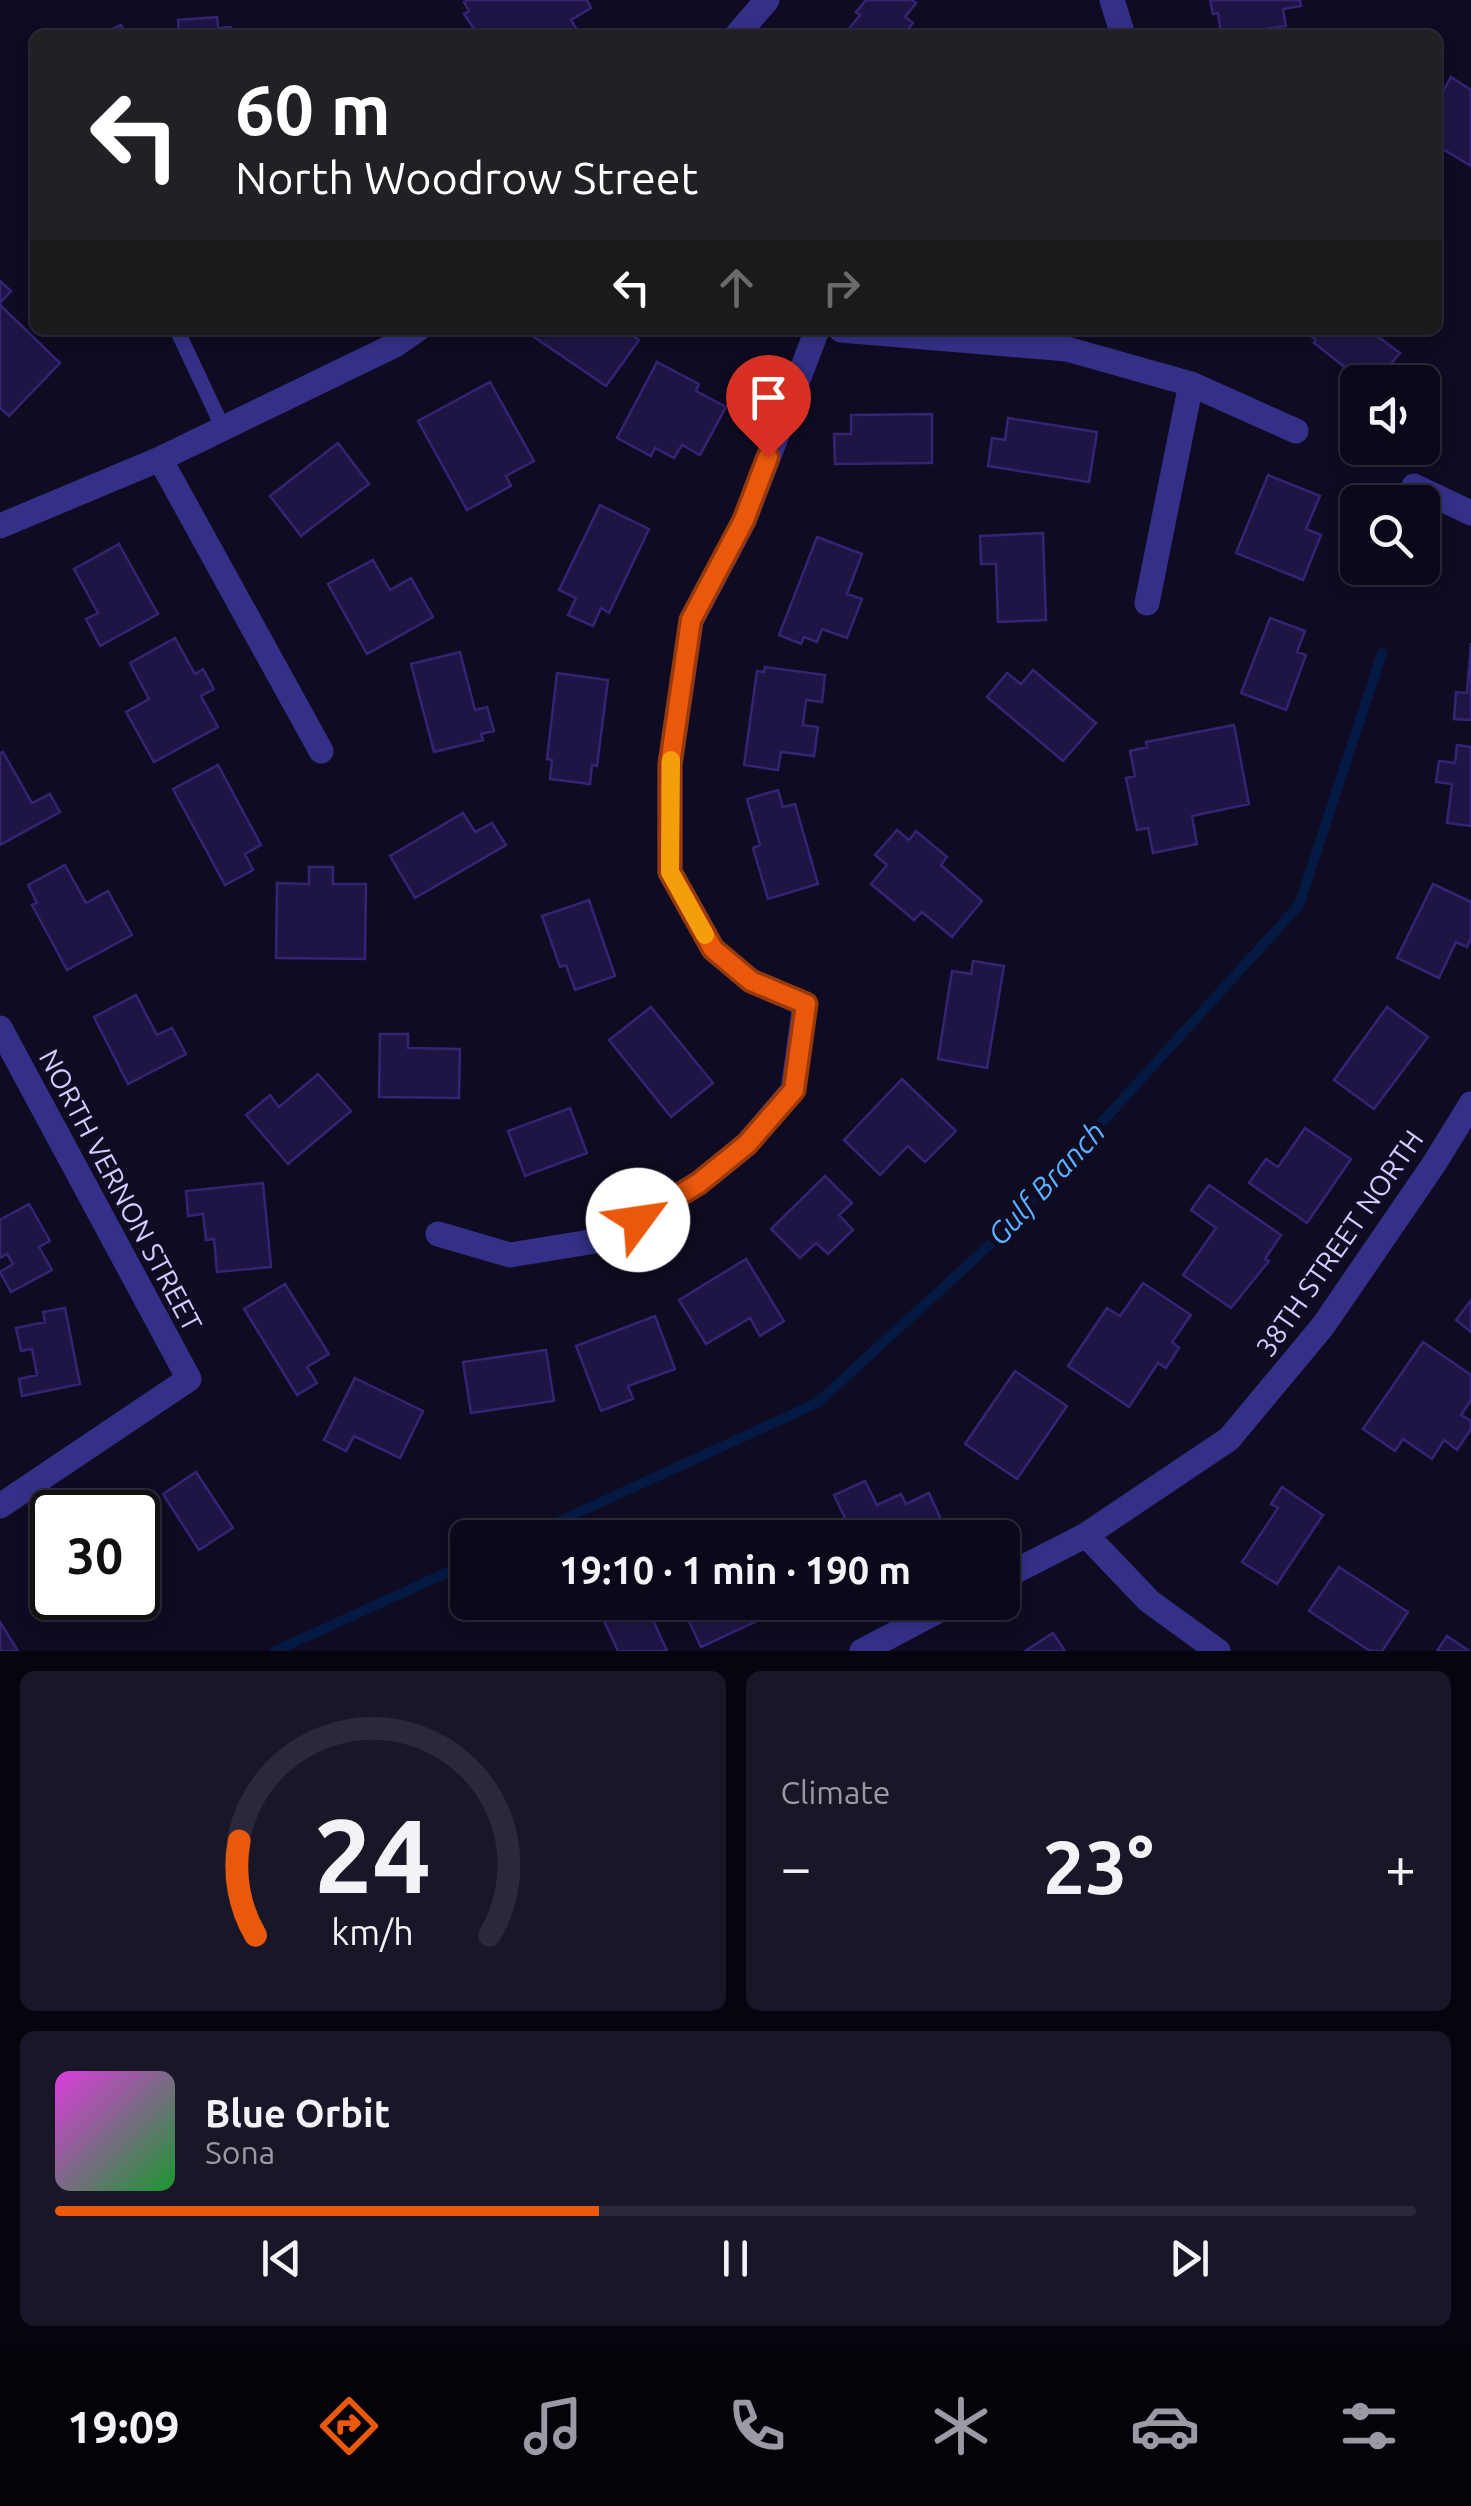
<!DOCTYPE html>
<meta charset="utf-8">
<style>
:root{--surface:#0b081a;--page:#191627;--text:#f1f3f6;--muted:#9a9aa2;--line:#2b2939;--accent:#ea580c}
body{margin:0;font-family:Ubuntu,sans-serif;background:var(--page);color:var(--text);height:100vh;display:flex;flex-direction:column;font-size:38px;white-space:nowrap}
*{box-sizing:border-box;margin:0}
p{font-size:32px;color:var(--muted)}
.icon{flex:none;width:55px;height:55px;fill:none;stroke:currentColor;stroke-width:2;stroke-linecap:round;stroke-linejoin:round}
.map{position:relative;height:1651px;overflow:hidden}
.details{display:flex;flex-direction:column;gap:20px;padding:20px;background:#06040e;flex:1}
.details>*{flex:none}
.banner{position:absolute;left:30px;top:30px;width:1412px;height:305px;border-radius:15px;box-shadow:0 5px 15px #0003,0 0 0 2px var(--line);background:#202124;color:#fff;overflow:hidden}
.tools{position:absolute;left:1340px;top:365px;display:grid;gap:20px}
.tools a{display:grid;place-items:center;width:100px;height:100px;border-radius:15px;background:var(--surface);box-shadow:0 5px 15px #0003,0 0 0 2px var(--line);font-size:50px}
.speed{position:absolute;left:30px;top:1490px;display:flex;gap:20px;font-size:50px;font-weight:700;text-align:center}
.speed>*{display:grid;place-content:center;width:130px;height:130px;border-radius:50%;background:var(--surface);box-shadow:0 5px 15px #0003,0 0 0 2px var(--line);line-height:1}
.speed .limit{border:5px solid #111;border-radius:15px;background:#fff;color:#111}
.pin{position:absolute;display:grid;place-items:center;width:85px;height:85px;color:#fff;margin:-102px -42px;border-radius:50% 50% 50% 0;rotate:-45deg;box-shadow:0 0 10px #0007}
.pin .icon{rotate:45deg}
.me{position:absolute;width:110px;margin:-55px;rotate:59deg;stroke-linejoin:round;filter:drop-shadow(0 0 8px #0008)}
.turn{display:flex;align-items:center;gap:35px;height:210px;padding:0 40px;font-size:45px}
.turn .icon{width:130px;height:130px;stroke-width:2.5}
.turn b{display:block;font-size:70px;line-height:85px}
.lanes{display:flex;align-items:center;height:95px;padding:0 40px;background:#0003;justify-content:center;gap:50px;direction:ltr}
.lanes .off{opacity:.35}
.big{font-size:75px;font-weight:700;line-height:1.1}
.details .widget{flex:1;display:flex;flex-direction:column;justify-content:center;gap:15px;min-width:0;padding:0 35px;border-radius:15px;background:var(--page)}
.details .dial{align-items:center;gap:0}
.dial svg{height:260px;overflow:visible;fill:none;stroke:var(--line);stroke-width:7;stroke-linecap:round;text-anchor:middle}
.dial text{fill:var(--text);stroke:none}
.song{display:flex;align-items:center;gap:30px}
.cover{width:120px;height:120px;border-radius:15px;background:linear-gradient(135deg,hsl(300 70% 55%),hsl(130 70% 35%))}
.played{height:10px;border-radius:5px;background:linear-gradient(90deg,var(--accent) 40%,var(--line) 40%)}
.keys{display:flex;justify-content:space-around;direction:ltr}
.heat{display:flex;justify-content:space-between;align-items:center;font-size:55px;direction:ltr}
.details .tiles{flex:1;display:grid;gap:20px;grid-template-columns:1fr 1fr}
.widget:last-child{grid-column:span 2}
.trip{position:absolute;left:450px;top:1520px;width:570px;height:100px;border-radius:15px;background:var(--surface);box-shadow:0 5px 15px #0003,0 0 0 2px var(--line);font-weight:700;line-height:100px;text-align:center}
.dock{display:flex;height:160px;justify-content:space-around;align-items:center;background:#04030a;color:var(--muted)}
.dock .icon{width:70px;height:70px}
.dock .active{color:var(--accent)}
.dock b{font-size:45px;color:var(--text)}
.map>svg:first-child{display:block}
</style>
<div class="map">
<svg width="1471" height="1651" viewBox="0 0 1471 1651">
<rect width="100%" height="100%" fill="#0f0b22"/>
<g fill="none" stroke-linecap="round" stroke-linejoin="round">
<!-- stream -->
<path stroke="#041a42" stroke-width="10" d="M523,1538L817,1403L994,1241L1299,905L1382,653
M275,1651L468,1563"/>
</g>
<!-- building -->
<path fill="#1f1545" stroke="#352474" stroke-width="2.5" d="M468,0H587L591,8L571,20L576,28L564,35H478L464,14L469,11L464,2Z
M866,0H912L916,3L905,17L913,23L903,35H844L860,15L856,12Z
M1210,0H1300L1301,6L1283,9L1286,26L1221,35L1218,13L1213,14Z
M217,17L218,28L231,27L232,35H179L178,20Z
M121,25L126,35H100Z
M1451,77L1471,90V166L1438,146V100Z
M0,281L11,291L0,303Z
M0,305L60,363L9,416L0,408Z
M530,330H625L639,340L606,386L528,333Z
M1303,330H1369L1400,353L1390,365L1399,372L1391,382H1358V396L1342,384L1351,372L1314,343L1316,340Z
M657,362L699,384L696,391L726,407L700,455L682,445L674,458L655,448L651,456L617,438Z
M490,382L534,461L506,476L511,486L467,510L418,421Z
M932,414V463L835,464L834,434H851V415Z
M1008,418L1097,432L1089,482L988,466L992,438L1005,440Z
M338,443L369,484L301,536L270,496Z
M1268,475L1320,496L1306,529L1321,535L1303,580L1236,553Z
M600,505L649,529L609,613L601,608L593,626L568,615L576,598L559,590Z
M1043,533L1046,620L998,622L996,564H981L980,536Z
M817,537L862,554L847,594L862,599L847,638L822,629L817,642L804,637L801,644L779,635Z
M119,544L158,614L100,646L86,619L98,613L74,569Z
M373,560L390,590L411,578L433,617L367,654L328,584Z
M1270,618L1305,631L1297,652L1306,655L1286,710L1241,693Z
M175,638L195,674L203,669L214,689L201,696L218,727L154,762L126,712L149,699L130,663Z
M1471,643V720L1454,719L1456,692L1467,693Z
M460,652L475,710L487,707L494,731L481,734L483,740L434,752L411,664Z
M765,667L825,675L822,702L806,700L803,725L818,727L814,756L781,752L778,770L744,765L757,671L764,672Z
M1033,670L1096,723L1063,761L987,697L1007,673L1021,684Z
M557,673L608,680L597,766L592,765L590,784L550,779L552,760L547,759Z
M1234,725L1249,804L1192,816L1197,844L1153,853L1148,828L1137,830L1126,778L1135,776L1130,751L1147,747L1146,742Z
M1457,745L1471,747V826L1447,823L1452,784L1436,782L1439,761L1455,763Z
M3,752L32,803L50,794L60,812L0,845V753Z
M218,765L261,845L245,854L253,870L225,885L173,789Z
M778,790L783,807L795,804L818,884L768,899L753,848L760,845L747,799Z
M463,813L475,832L492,823L506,845L415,898L390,856Z
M897,830L909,840L916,831L947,857L941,865L982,901L952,937L922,912L914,920L871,884L887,865L875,855Z
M65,865L86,903L108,891L132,935L67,970L32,905L37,903L28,885Z
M309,867H333V884H366L365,959L276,958L277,883L309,884Z
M1433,884L1471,902V938L1467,947L1456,942L1439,978L1397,958Z
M589,900L615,976L575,990L566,965L560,967L542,916Z
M973,961L1004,966L987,1068L938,1059L952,971L971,974Z
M136,995L157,1035L172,1028L186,1054L128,1084L94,1017Z
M651,1007L713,1083L671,1117L609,1040Z
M1387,1007L1428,1037L1374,1109L1334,1080Z
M380,1034H408V1048L460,1049L459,1098L379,1097Z
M318,1074L351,1111L288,1164L246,1115L270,1095L279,1107Z
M902,1079L956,1131L925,1162L908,1146L880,1175L844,1140Z
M570,1108L587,1153L525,1176L508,1131Z
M1305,1128L1351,1159L1307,1223L1249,1183L1266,1159L1278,1167Z
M825,1176L852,1203L839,1215L853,1230L828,1254L816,1243L800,1258L771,1229Z
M263,1183L271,1267L217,1272L214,1239L206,1240L203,1214L188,1216L186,1191Z
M1209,1185L1281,1235L1265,1259L1269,1261L1231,1308L1183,1275L1216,1228L1191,1210Z
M29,1204L50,1241L39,1247L52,1270L11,1292L0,1272L13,1264L7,1254L0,1258V1220Z
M746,1259L784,1321L760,1336L750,1318L706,1344L679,1300Z
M1143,1283L1191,1315L1172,1342L1179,1348L1166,1368L1158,1363L1129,1407L1068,1366L1107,1308L1120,1316Z
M285,1284L329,1354L307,1367L317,1383L297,1395L244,1309Z
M1471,1300V1332L1456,1320Z
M65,1308L80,1384L22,1396L19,1379L37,1375L32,1349L21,1351L16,1328L45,1322L43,1312Z
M655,1316L675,1369L628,1386L633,1399L601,1411L576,1346Z
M1423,1342L1471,1375V1400L1461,1415L1471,1421V1429L1457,1450L1444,1440L1432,1459L1403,1439L1395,1451L1363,1429Z
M546,1350L554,1401L471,1413L463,1362Z
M1015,1371L1067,1406L1017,1479L965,1444Z
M355,1378L423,1411L400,1458L354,1436L346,1451L324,1440Z
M196,1472L233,1528L199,1550L163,1494Z
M865,1481L877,1505L901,1494L906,1504L929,1493L943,1524L915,1538H849L853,1535L834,1495Z
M1282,1487L1323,1515L1277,1584L1242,1562L1278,1508L1271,1504Z
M806,1527L811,1538H756L766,1532L768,1537L784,1529L788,1536Z
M1339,1567L1408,1612L1382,1651H1370L1309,1611Z
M611,1602H645L667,1651H618L598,1608Z
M697,1602H746L755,1622L701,1647L688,1619L701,1612Z
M0,1622L18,1651H0Z
M1053,1633L1065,1651H1025Z
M1447,1636L1469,1651H1437Z"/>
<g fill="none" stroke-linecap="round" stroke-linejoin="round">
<!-- lane -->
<path stroke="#343087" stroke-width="15" d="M177,330L223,428"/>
<!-- street -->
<path stroke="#343087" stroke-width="25" d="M1112,0L1123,35
M737,35L767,0
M841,330L1067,349L1191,384L1296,431
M160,459L321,751
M1414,486L1471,513
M0,526L160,459L395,345L417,330
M1147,603L1191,384
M0,1028L189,1379L0,1506
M438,1234L510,1255L608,1239L699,1183L747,1144L793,1090L805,1004L751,981L713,949L670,872V765L691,621L744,521L817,330
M1086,1535L1149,1601L1218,1651
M1002,1578L1086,1535L1229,1439L1323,1326L1434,1164L1471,1104
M862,1651L955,1602"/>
</g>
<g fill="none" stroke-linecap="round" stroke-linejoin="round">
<!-- route casing -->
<g stroke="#983908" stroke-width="25">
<path id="route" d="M638,1220L699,1183L747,1144L794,1090L806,1004L751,981L713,949L670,872V764L691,620L744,520L768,457"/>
</g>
<!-- route -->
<use href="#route" stroke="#ea580c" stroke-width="18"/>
<!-- slow -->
<path stroke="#f59e0b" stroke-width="18" d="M671,760L670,872L705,935"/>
</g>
<g text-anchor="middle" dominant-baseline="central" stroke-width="10" stroke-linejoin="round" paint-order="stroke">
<!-- street labels -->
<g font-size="28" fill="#d2ccff" stroke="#0f0b22">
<text transform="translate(121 1190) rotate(62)">NORTH VERNON STREET</text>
<text transform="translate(1339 1243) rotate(-55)">38TH STREET NORTH</text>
</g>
<!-- water labels -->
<g font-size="30" font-style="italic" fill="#5ab1ff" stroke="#0f0b22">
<text transform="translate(1046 1183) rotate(-47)">Gulf Branch</text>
</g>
</g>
</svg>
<div class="tools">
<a><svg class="icon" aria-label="sound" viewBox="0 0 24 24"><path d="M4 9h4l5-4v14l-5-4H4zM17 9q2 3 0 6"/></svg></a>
<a><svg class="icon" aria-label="search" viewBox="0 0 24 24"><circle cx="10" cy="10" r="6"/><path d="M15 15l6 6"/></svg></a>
</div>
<div class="speed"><div class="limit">30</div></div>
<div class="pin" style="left:768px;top:457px;background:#d93025"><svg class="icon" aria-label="arrive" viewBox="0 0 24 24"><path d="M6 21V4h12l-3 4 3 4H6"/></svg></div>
<svg class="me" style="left:638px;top:1220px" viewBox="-20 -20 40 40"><circle r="19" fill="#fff"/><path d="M0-13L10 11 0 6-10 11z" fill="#ea580c"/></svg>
<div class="trip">19:10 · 1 min · 190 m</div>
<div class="banner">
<div class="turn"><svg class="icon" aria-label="left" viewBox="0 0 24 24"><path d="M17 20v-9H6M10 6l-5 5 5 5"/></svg><div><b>60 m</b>North Woodrow Street</div></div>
<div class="lanes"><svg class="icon" aria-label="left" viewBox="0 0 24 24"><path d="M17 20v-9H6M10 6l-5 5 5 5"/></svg><svg class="icon off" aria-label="ahead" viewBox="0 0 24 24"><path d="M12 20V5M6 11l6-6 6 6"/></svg><svg class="icon off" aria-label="right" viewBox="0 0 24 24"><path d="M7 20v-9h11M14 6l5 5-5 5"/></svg></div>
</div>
</div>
<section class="details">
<div class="tiles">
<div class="widget dial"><svg viewBox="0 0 100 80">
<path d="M14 69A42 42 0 1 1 86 69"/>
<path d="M14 69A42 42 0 0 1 9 40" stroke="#ea580c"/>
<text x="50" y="56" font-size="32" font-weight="700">24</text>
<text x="50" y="72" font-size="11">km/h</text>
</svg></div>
<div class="widget"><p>Climate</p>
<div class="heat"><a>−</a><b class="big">23°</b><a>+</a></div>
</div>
<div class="widget">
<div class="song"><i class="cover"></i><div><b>Blue Orbit</b><p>Sona</p></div></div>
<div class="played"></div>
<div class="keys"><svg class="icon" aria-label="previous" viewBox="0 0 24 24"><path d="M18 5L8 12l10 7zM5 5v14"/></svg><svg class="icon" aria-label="pause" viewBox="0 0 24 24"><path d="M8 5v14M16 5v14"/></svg><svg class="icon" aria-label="next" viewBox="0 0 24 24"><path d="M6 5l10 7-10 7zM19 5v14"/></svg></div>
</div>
</div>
</section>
<nav class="dock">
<b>19:09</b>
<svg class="icon active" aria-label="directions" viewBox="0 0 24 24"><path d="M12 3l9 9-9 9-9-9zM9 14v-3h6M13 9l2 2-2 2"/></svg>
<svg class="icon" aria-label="music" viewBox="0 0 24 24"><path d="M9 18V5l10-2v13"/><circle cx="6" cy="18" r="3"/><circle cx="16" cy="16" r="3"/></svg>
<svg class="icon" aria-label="phone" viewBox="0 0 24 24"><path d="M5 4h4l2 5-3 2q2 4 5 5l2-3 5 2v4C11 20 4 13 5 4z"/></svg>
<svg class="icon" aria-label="climate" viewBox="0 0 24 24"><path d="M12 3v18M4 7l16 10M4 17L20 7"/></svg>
<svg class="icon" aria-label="car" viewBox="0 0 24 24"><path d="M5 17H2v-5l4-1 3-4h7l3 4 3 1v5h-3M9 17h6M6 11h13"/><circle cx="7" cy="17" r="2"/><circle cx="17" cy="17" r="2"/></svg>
<svg class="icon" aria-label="filters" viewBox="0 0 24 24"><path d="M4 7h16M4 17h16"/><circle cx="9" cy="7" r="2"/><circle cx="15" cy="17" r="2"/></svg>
</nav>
